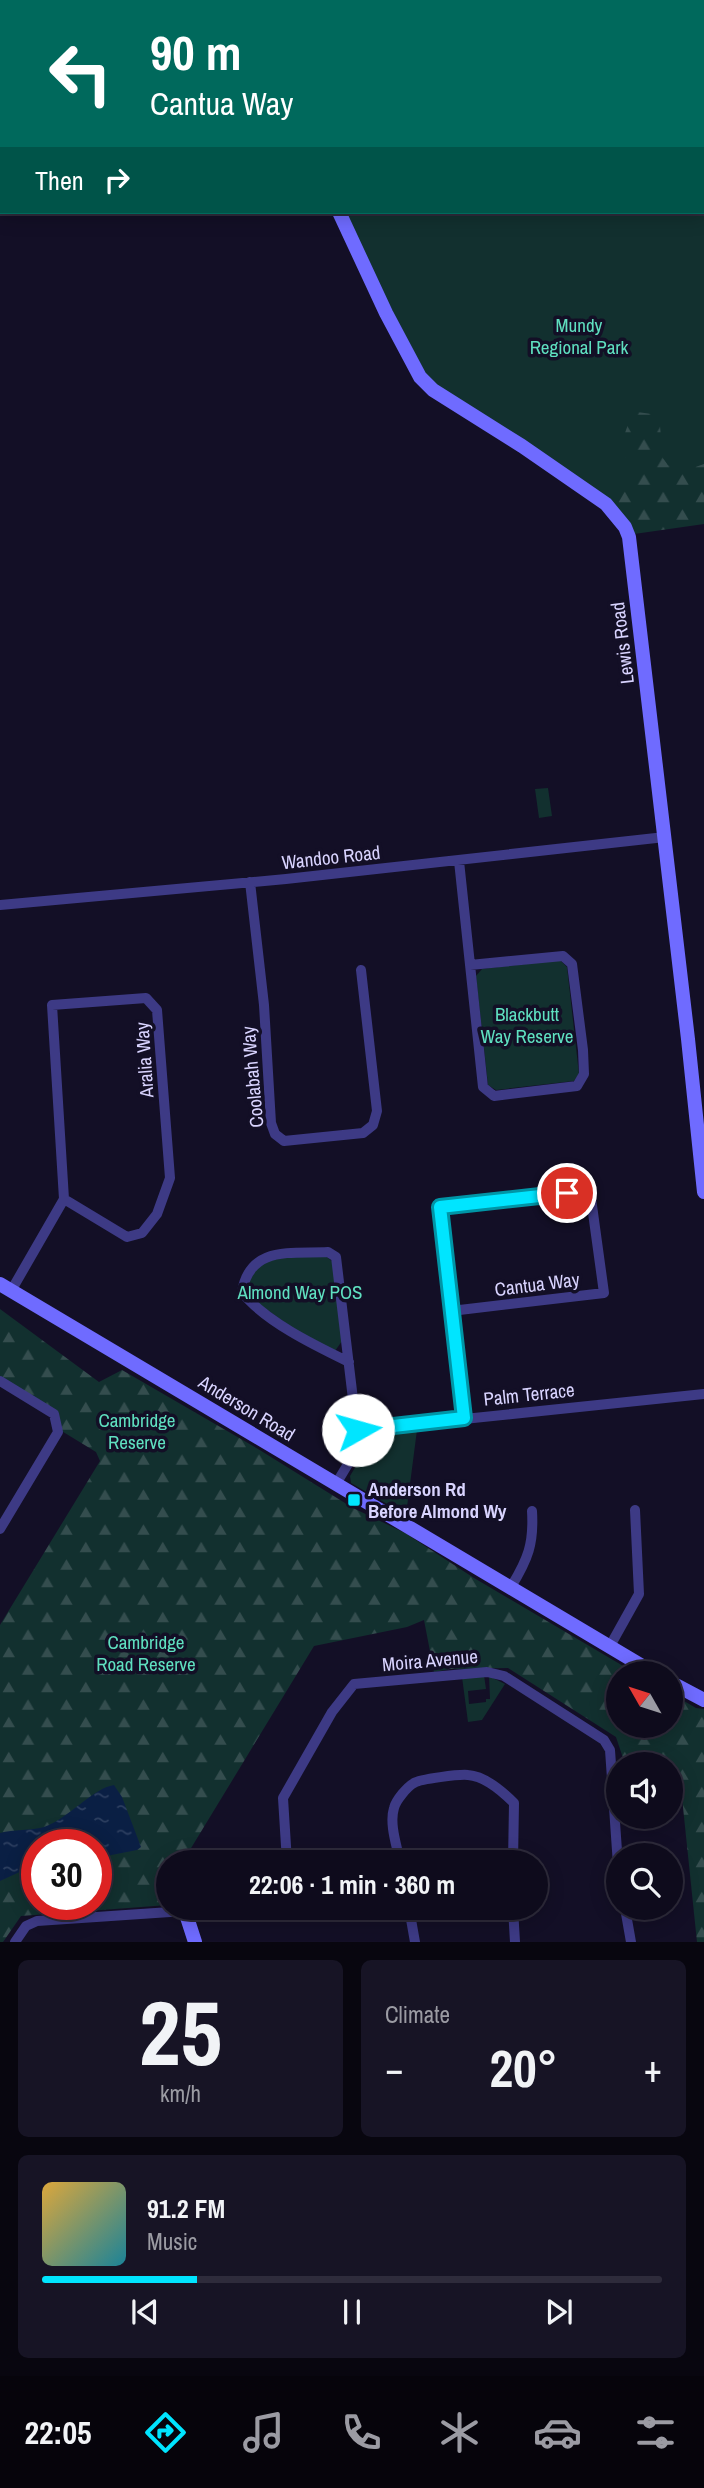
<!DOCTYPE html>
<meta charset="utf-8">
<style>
:root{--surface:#0e0b1c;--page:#171425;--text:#f1f3f6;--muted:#9b9ba3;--line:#2e2b3b;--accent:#00e5ff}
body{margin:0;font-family:"Archivo Narrow",sans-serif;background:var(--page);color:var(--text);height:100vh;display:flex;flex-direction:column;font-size:26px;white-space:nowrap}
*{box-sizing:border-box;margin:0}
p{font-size:23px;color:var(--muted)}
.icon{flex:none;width:38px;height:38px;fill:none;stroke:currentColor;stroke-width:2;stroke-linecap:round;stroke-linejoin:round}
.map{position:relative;height:1942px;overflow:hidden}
.side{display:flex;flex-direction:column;gap:18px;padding:18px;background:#08060f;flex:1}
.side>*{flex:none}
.hud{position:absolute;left:0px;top:0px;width:705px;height:214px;box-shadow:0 4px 18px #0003,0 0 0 2px var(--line);background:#00695c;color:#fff;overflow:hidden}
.needle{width:46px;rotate:309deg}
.buttons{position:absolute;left:606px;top:1661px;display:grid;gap:14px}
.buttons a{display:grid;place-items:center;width:77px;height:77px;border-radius:50%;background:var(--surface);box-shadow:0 4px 18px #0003,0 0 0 2px var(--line);font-size:35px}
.speed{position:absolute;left:21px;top:1829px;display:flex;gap:14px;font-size:35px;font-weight:700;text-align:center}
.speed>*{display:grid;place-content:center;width:91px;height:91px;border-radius:50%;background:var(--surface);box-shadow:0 4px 18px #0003,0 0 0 2px var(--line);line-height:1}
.speed .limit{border:10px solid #d22;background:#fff;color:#111}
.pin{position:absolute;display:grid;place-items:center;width:60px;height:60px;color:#fff;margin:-30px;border:4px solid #fff;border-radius:50%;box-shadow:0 2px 7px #0007}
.me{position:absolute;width:77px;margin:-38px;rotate:83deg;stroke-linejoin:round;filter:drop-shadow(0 0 5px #0008)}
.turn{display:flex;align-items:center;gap:24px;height:147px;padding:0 35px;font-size:32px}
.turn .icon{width:91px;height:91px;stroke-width:2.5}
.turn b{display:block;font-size:49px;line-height:60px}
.then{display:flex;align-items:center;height:66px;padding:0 35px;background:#0003;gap:14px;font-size:26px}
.big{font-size:52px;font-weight:800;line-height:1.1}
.side .tile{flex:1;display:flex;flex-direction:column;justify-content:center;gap:10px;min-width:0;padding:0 24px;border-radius:10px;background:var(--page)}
.side .dial{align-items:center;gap:0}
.dial b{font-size:91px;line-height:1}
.song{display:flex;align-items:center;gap:21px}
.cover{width:84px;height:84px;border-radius:10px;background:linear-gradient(135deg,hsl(40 70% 55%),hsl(190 70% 35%))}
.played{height:7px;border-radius:4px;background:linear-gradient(90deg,var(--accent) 25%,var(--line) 25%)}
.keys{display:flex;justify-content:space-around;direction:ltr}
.heat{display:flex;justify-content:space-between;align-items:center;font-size:38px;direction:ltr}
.side .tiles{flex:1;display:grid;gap:18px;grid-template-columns:1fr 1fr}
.tile:last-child{grid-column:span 2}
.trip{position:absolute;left:156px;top:1850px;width:392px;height:70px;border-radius:35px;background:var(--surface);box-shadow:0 4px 18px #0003,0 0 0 2px var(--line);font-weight:800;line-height:70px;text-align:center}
.tabs{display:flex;height:112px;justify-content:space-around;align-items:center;background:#06040b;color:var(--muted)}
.tabs .icon{width:49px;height:49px}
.tabs .on{color:var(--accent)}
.tabs b{font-size:32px;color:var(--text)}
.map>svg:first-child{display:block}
</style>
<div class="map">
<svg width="704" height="1942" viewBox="0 0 704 1942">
<defs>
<pattern id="forest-firs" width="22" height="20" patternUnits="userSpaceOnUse" patternTransform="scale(1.75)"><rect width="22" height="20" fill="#12302f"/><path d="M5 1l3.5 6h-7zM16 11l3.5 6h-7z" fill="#344d4e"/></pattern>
<pattern id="water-ripples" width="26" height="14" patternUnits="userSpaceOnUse" patternTransform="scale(1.75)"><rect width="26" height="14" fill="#0a1f44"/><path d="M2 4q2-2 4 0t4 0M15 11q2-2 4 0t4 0" fill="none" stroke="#2d3f60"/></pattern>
</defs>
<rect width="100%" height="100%" fill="#130f26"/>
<!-- green -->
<path fill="#12302f" d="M267,0H704V524L618,518L433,390L339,212H704V2Z
M548,788L552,816L539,818L535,789Z
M560,960L567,967L579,1074L574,1081L496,1090L488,1085L476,976L482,969Z
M323,1254L333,1262L342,1341L335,1351L321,1348L242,1292L244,1281L267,1256Z
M417,1430L406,1515L351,1483L350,1476L373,1437Z
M484,1675L486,1689L468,1691L469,1704L486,1702V1699H490L489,1676L505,1684L482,1720L468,1722L462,1677Z"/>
<!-- forest -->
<path fill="url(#forest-firs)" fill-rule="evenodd" d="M637,412L659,415L661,437L665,444L662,457L668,465L687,470L704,464V524L634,534L589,493C608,490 630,490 635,468L623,454C623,437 625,425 637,412Z
M0,1309L99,1382L122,1370L258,1449L353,1508L405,1533L474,1578L635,1673H618V1726H670V1693L696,1708L704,1709V1942H697L681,1788L670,1770V1764H625L616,1737L508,1668L450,1669L434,1672L424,1620L407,1627L314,1646L185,1858L186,1862H168V1905L21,1916L3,1942H0V1625L100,1461L96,1452L60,1430L56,1412L0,1378ZM37,1844H96V1904H37Z"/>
<!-- water -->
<path fill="url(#water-ripples)" d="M114,1785L122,1797L141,1847L137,1850L96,1858V1844H37V1864L0,1881V1833C14,1829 30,1831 44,1827C68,1819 93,1788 114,1785Z"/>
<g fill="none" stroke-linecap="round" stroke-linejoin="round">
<!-- stream -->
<path stroke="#0a1f44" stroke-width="2.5" d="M51,2L54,0
M0,43L2,42"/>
<!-- street -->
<path stroke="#3d3a85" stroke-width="10" d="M459,861L483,1087L494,1096L577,1086L584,1074L583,1050L572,964L563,956L470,965
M250,882L264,1005L271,1123L275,1134L284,1141L363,1133L373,1125L377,1111L361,970
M0,905L286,879L665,837
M11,1291L64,1199L52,1005L146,998L157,1010L170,1178L157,1214L142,1233L127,1237L64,1199
M451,1311L604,1293L590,1191L440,1207L464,1418
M0,1381L54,1414L58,1432L0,1529
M358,1430L704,1394
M336,1484L357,1449L358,1441L336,1257L328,1252C291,1254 250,1245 242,1292C264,1321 316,1346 349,1362
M511,1587C528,1559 534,1544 532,1511
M610,1646L639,1594L635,1510
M287,1862L283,1798L332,1712L354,1684L487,1672L504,1676L604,1740L610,1750L618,1865
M400,1862C397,1846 389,1824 394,1808C396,1800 407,1787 414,1783C420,1779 460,1774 468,1775C485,1776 503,1792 514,1803L513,1862
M409,1908L415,1942
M513,1908L515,1942
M625,1908L631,1942
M15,1942L26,1926L37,1921L185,1911L199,1908"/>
<!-- secondary -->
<path stroke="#6f6bff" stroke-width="14" d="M267,0V2
M339,212L386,313L420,377L433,390L522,446L606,504L625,527L629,537L688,1039L704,1192
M0,1284L654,1673
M670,1682L704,1700
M185,1911L195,1942"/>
</g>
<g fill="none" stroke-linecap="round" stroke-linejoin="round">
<!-- route casing -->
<g stroke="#0095a6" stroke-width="18">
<path id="route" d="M358,1430L464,1418L440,1207L567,1193"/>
</g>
<!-- route -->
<use href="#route" stroke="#00e5ff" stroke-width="12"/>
</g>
<!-- markers -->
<rect fill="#00e5ff" stroke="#130f26" stroke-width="2.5" x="347" y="1493" width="14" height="14" rx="3.5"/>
<g text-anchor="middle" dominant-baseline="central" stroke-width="7" stroke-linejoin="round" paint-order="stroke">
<!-- park labels -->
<g font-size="19" fill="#5fe0c0" stroke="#130f26">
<text x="579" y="325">Mundy<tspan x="579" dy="22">Regional Park</tspan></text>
<text x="527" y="1014">Blackbutt<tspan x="527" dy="22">Way Reserve</tspan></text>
<text x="300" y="1292">Almond Way POS</text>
<text x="137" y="1420">Cambridge<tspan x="137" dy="22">Reserve</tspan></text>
<text x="146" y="1642">Cambridge<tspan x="146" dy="22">Road Reserve</tspan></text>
</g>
<!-- street labels -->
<g font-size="19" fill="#d9d4ff" stroke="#130f26">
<text transform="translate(622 643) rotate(-97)">Lewis Road</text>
<text transform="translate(331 857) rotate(-6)">Wandoo Road</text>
<text transform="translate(144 1060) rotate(-94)">Aralia Way</text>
<text transform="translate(252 1077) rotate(-95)">Coolabah Way</text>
<text transform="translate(537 1284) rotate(-7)">Cantua Way</text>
<text transform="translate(529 1394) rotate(-6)">Palm Terrace</text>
<text transform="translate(247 1408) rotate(31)">Anderson Road</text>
<text transform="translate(430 1660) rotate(-5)">Moira Avenue</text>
</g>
<!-- poi labels -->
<g font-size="19" font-weight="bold" fill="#d9d4ff" stroke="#130f26" text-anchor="start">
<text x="368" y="1489">Anderson Rd<tspan x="368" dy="22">Before Almond Wy</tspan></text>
</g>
</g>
</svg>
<div class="buttons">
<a><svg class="needle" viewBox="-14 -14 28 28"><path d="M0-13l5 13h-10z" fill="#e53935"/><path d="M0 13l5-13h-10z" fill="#9b9ba3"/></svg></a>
<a><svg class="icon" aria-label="sound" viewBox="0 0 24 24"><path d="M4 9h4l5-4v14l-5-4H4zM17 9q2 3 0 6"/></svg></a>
<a><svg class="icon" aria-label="search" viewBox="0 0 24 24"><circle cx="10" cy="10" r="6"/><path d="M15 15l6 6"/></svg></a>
</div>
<div class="speed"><div class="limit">30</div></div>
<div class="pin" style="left:567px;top:1193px;background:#d93025"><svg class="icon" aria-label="arrive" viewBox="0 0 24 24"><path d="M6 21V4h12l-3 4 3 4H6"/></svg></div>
<svg class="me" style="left:358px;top:1430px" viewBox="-20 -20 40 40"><circle r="19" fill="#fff"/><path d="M0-13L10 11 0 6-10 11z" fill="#00e5ff"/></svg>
<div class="trip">22:06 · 1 min · 360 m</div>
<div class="hud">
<div class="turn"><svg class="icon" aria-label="left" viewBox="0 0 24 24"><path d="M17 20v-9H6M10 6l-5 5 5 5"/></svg><div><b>90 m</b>Cantua Way</div></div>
<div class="then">Then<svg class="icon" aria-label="right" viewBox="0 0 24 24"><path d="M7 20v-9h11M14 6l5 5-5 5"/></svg></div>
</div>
</div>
<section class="side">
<div class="tiles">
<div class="tile dial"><b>25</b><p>km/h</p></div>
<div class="tile"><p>Climate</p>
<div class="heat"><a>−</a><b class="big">20°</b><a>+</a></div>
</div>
<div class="tile">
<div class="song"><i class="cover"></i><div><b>91.2 FM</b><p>Music</p></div></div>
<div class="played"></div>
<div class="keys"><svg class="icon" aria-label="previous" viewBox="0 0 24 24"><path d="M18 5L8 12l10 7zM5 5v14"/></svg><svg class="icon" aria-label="pause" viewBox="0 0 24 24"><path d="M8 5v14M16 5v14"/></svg><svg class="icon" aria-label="next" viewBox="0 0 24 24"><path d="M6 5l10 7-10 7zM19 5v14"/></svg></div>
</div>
</div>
</section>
<nav class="tabs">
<b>22:05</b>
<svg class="icon on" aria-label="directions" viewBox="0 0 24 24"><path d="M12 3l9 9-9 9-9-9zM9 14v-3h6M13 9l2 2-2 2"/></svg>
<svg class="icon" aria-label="music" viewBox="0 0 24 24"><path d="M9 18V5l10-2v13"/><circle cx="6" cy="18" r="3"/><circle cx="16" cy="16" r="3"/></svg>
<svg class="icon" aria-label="phone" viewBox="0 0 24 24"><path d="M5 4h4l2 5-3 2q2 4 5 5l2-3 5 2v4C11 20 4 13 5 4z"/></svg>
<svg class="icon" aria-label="climate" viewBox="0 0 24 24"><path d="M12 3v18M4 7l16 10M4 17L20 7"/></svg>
<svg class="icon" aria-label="car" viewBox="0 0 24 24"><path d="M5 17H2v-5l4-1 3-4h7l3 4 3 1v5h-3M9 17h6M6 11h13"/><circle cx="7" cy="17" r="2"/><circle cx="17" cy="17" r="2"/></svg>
<svg class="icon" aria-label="filters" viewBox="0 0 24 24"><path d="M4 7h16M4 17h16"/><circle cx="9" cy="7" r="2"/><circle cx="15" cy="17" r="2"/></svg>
</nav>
